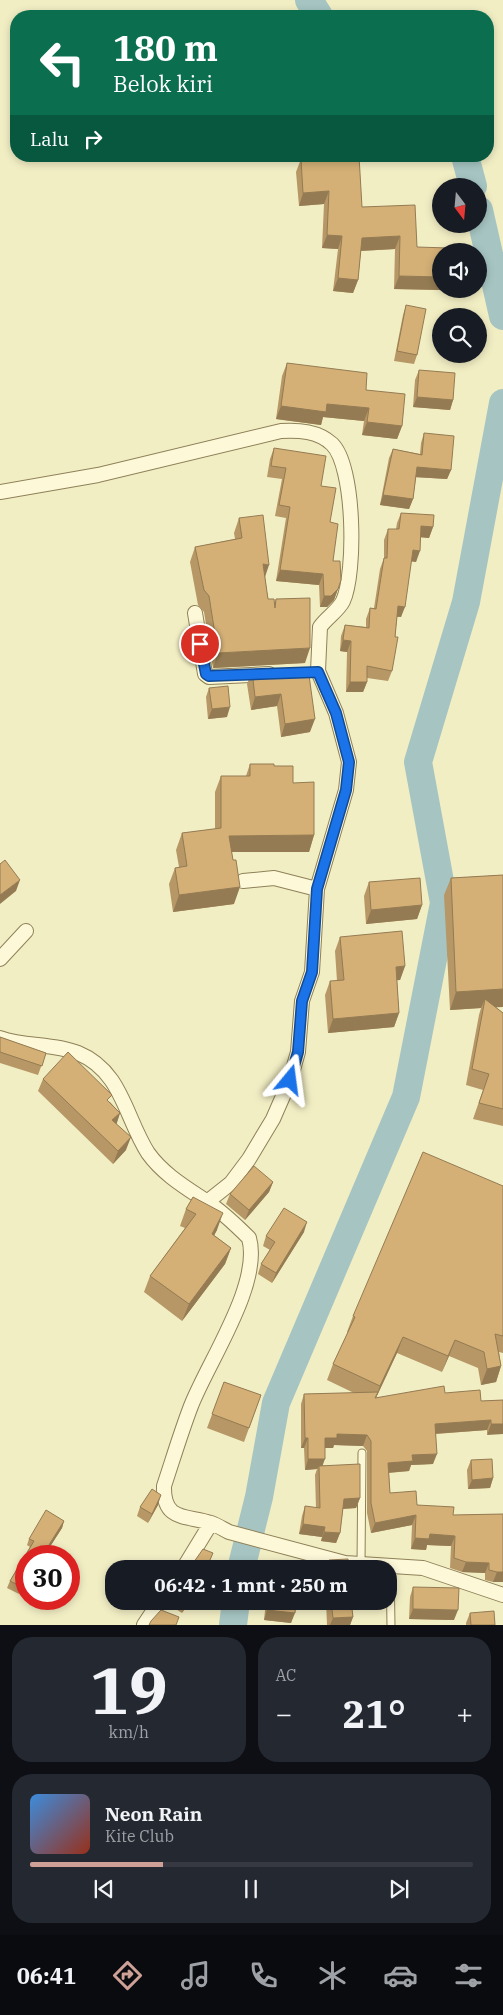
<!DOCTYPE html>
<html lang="id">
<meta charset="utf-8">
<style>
:root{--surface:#171b24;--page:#242831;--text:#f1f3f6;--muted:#9ea1a6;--line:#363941;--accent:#cea097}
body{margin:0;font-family:"IBM Plex Serif",serif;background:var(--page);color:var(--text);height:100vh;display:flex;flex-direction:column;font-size:19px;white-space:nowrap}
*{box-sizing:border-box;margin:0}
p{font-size:16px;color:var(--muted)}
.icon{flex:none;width:28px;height:28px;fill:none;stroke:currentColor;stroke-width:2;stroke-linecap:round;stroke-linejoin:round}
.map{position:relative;height:1625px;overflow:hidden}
.side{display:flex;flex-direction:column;gap:12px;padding:12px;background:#0d0f14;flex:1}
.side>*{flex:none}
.top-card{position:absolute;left:10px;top:10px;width:484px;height:152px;border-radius:20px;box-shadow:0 2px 8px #0003;background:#0b6e4f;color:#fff;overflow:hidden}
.needle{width:32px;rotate:164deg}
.tools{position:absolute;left:432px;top:178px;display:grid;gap:10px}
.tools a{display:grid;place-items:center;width:55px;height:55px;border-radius:50%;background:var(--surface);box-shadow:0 2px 8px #0003;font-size:25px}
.speed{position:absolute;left:15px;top:1545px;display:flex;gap:10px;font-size:25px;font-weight:700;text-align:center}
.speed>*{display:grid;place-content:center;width:65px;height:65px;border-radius:50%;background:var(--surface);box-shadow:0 2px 8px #0003;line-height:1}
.speed .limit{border:8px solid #d22;background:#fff;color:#111}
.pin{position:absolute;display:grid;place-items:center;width:42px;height:42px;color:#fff;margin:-21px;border:2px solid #fff;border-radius:50%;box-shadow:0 1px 5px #0007}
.me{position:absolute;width:55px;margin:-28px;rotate:16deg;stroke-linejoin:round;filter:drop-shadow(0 0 4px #0008)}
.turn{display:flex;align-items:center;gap:18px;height:105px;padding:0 20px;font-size:22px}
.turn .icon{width:65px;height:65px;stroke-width:2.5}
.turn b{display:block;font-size:35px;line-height:42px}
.then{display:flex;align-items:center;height:48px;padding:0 20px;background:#0003;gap:10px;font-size:19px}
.big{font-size:38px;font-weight:700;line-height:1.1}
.side .tile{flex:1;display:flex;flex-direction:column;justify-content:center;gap:8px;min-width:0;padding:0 18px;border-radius:20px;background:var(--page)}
.side .dial{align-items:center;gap:0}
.dial b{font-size:65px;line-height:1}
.song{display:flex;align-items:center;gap:15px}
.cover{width:60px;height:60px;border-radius:8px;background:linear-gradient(135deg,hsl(210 70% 55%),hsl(10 70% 35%))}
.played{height:5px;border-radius:2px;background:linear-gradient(90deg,var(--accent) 30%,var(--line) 30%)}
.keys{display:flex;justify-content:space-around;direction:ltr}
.heat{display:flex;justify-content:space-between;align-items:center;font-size:28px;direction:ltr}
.side .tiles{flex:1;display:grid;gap:12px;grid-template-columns:1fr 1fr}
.tile:last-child{grid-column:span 2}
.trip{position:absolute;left:105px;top:1560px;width:292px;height:50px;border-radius:20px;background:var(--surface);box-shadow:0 2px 8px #0003;font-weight:700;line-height:50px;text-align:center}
.tab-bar{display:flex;height:80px;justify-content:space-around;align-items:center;background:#090b0e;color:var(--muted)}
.tab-bar .icon{width:35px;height:35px}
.tab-bar .current{color:var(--accent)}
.tab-bar b{font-size:22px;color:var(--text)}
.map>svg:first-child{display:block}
</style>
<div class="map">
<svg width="503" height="1625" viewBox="0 0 503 1625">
<rect width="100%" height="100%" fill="#f2eec4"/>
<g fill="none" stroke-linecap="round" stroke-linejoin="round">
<!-- river -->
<path stroke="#a6c5c2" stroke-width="28" d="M309,0L319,16
M465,156L473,186
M479,210L503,316
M241,1569L259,1497L276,1403L406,1097L444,903L418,762L466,602L503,403
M233,1625L236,1601"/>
<!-- lane casing -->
<g stroke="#8f8058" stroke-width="9">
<path id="lane" d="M361,1564L362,1453
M390,1566L391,1625"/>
</g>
<!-- street casing -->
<g stroke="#8f8058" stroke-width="16">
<path id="street" d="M0,492L98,475L281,431C299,430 318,431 332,444C355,466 356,573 343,601C338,611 327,617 320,627L318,671L336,713L349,762L346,790L317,889L312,972L302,1001L298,1052L290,1080L273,1119L249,1159L231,1183L207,1202
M195,613L205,674L209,677L269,674
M243,881L274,878L317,889
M0,959L26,931
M0,1038C25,1047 53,1043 78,1053C122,1071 125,1117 148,1153C163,1174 185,1187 206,1201C221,1211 236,1225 249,1238C262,1284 208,1362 191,1406C181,1432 173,1459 164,1486C163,1522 187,1515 211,1523C217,1525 223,1529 229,1532L345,1563L423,1568L503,1595
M183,1569L211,1523
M144,1625L160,1601"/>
</g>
<!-- lane -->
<use href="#lane" stroke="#fcf8d8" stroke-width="7"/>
<!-- street -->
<use href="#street" stroke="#fcf8d8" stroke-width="14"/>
</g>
<!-- wall -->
<path fill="#b69765" d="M301,159L362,207L417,247L443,290L394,289L395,249L361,251L358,280L353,293L333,291L338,249L322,248L324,204L299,206L296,172Z
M406,305L417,355L414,364L394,361L403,315Z
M287,363L366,390L402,426L397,439L362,435L364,421L323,417L321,425L276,419L282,376Z
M419,370L453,400L450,410L413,407L415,380Z
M424,433L451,470L447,479L416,477L413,499L409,509L380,505L389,458L393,449L420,454L421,443Z
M274,448L321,486L330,522L333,561L341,580L334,600L327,607H320L319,585L276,581L286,518L275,516L282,479L267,477L270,459Z
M401,513L433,527L429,538L421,537L416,562L411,561L401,617H397L392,671L388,681L367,678V682L363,692H346L347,652L340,651L341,636L345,625L366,627V619L370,608H374L380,569L384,558V540L388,529H396L397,523Z
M239,518L265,577L268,599L274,604L276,599L305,663L213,668L204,612L198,605L190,562L195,547L235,539L234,533Z
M308,668L310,732L281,737L277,706L251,710L247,684L252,671Z
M209,688L227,717L208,719L206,697Z
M250,764L274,766L293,783L314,835L309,852H232L234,904L173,912L169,884L175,868L179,867L176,850L182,833L215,829V792L221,776H246Z
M503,875V1007H496L503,1013V1126L473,1119L483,1090L466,1085L479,1015L481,1008L450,1010L444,895L451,878Z
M369,882L422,905L417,919L366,924L364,896Z
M340,937L405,966L400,980H397L399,1013L394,1027L328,1033L325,995L330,981H337L335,951Z
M0,1037L46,1053L38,1075L0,1063Z
M43,1079L110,1102L120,1113L116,1124L126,1150L113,1164L38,1091Z
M273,1182L269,1192L245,1220L226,1204L230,1194Z
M503,1186V1353L499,1352L501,1366L496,1382L481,1385L478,1368L449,1356L442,1372L397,1353L376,1398L445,1393L481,1401L503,1400L487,1435V1430L436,1434L433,1464L411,1465L409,1471L389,1473L390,1493L417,1505L453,1515L503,1514V1582H493L485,1580V1573L462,1572L450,1568L451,1546L427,1545L426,1550L411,1549L412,1525L371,1533L367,1513V1451L363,1446L334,1445L333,1448H325L323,1465L360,1498L356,1508L343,1509L340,1533L336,1543L321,1541L322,1537L299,1534L302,1516L305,1506L316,1508L315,1475L317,1469L305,1470L304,1448H301V1404L304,1394L354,1393L327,1380L333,1364L348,1332H347L353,1316Z
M193,1197L217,1230L214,1235L231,1248L225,1264L182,1321L144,1292L150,1276L185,1228L180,1226L186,1209Z
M304,1232L272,1283L258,1274L261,1264L270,1250L263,1246L266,1236Z
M224,1382L261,1395L244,1442L207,1428Z
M471,1460L493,1478L490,1488L468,1489L467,1470Z
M158,1505L148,1523L137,1516L140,1507Z
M64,1521L62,1528L44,1556H26V1583L19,1594L7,1588L10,1581L30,1547L27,1545L29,1539Z
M329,1560L349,1569H326Z
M413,1587L454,1620L409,1619L410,1597Z
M167,1601H190L182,1613L168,1604Z
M266,1601H296L291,1623L264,1620Z
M326,1601H351L353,1617L350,1625H327Z
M470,1613L495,1625H466V1623Z"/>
<!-- shaded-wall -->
<path fill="#947b53" d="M329,191L324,204L299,206L303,193Z
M327,235L342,236L338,249L322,248Z
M400,236L395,249L358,251L362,238Z
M399,276L441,277V289H443V290L394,289Z
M338,278L358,280L353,293L333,291Z
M417,397L453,400L450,410L413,407Z
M327,404L369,408L364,421L323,417L321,425L276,419L281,406Z
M367,422L402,426L397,439L362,435Z
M417,467L451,470L447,479L413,477Z
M383,495L413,499L409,509L380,505Z
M421,526L433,527L429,538L417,537Z
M413,550L420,551L416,562L409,561Z
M263,564L269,565L264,580Z
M280,570L323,574L319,585L276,581Z
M338,589L334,600L327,607H320L324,596Z
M398,606L405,607L401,617L394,616Z
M343,640L351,641L347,652L340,651Z
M310,648L305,663L213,668L218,653Z
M350,682H367L363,692H346Z
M281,694L277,706L251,710L255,697Z
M230,707L227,717L208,719L212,709Z
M315,719L310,732L281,737L285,724Z
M314,835L309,852H223L229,836Z
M20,880L16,891L0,904V895Z
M240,887L234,904L173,912L179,895Z
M422,905L417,919L366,924L371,910Z
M405,966L400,980L391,981L396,967Z
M503,989V1007L483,1008L485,999L481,1008L450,1010L456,992Z
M399,1013L394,1027L328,1033L333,1019Z
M120,1113L116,1126L112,1120Z
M131,1137L126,1150L113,1164L118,1151Z
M273,1182L269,1192L245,1220L249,1210Z
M223,1213L217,1230L206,1251L212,1234Z
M307,1222L304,1232L272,1283L276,1273Z
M231,1248L225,1264L182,1321L189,1304Z
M403,1337L397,1353L374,1402L380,1386Z
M455,1340L449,1356L442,1372L448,1356Z
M501,1366L496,1382L481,1385L487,1369Z
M491,1420L487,1430L431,1434L435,1424Z
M491,1424H503V1434L487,1435Z
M337,1434L367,1435L363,1446L334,1445L333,1448H321L325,1438Z
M305,1438H308L304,1448H301Z
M437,1454L433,1464L411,1465L409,1471L384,1473L388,1463L412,1455Z
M308,1459H325L321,1469L319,1466L317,1469L305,1470Z
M493,1478L490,1488L468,1489L472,1480Z
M161,1495L158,1505L148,1523L152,1514Z
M360,1498L356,1508L340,1509L344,1499Z
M416,1515L412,1525L371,1533L375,1523Z
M64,1521L62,1528L44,1556H42Z
M303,1524L325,1527L322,1537L299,1534Z
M324,1532L340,1533L336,1543L321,1541Z
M430,1534L455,1536L451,1546L427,1545L426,1550L411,1549L415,1538Z
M466,1562L489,1563L485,1573L462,1572Z
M497,1572H503V1582H493Z
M26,1580V1583L19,1594L22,1587Z
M187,1601H190L182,1613L186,1604Z
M413,1609L458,1610L454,1620L409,1619Z
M267,1610L295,1613L291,1623L264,1620Z
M353,1617L350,1625H330L333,1618Z"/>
<!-- building -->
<path fill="#d4b076" stroke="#947b53" d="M339,156H359L362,207L415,205L417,247L448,248V251H441V277L399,276L400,236L362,238L358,280L338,278L342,236L327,235L329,191L303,193L301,159Z
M406,305L426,309L417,355L397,351Z
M287,363L367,373L366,390L405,394L402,426L367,422L369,408L327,404L326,412L281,406Z
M419,370L455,373L453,400L417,397Z
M424,433L454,436L451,470L417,467L413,499L383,495L393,449L422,455Z
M274,448L326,456L321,486L336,488L330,522L338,524L333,561H340L341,580L338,589L331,596H324L323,574L280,570L290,507L279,505L286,468L271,466Z
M401,513L434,515L433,527L421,526L420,551L413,550L405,607L398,606L395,637H398L392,671L367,666V682H350L351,641L343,640L345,625L369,628L370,608L376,609L384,558H387L388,529H399Z
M263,515L269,565L263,564L268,599H274L275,608L276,599L310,598V648L218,653L209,596L204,590L195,547L242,538L239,518Z
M308,668L315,719L285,724L281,694L255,697L252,671Z
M228,686L230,707L212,709L209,688Z
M250,764H274V766H293V783L314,782V835L229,836L233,860H236L240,887L179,895L175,868L187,866L182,833L221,828V776H250Z
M5,860L20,880L0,895V864Z
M503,875V989L456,992L451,878Z
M420,878L422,905L371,910L369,882Z
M402,931L405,966L396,967L399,1013L333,1019L330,981L344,980L340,937Z
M485,999L503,1013V1109L479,1103L489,1074L472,1069Z
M0,1037L46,1053L42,1066L0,1052Z
M68,1052L112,1095L107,1100L120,1113L112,1120L131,1137L118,1151L43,1079Z
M423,1152L503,1186V1336L495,1334L501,1366L487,1369L484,1352L455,1340L448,1356L403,1337L380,1386L333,1364L355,1317L353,1316Z
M254,1166L273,1182L249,1210L230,1194Z
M193,1197L223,1213L212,1234L231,1248L189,1304L150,1276L196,1214L186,1209Z
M284,1208L307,1222L276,1273L261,1264L275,1242L266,1236Z
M224,1382L261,1395L249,1428L212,1414Z
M444,1386L445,1393L480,1390L481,1401L503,1400V1424H491V1420L435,1424L437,1454L412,1455L413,1461L388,1463L390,1493L416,1491L417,1505L454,1507L453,1515L503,1514V1572H497L489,1570V1563L466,1562L454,1558L455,1536L430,1534L429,1539L415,1538L416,1515L375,1523L371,1503V1441L367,1435L337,1434V1438H325V1459H308V1438H305L304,1394L378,1392L375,1398Z
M492,1459L493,1478L472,1480L471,1460Z
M360,1464V1498L344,1499L340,1533L324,1532L325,1527L303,1524L305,1506L320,1508L319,1466Z
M152,1489L161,1495L152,1514L140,1507Z
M46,1510L64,1521L42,1556H26V1580L22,1587L10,1581L34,1541L29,1539Z
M203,1549L213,1553L206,1569H189Z
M348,1559L349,1569H329V1560Z
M413,1587L459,1588L458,1610L413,1609Z
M268,1601H296L295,1613L267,1610Z
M331,1601H351L353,1617L333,1618Z
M161,1610L179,1617L176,1625H149L151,1621Z
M494,1611L495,1625H471L470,1613Z"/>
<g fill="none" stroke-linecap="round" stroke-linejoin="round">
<!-- route casing -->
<g stroke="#114b97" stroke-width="12">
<path id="route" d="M200,644L206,674L209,676L318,672L336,713L349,762L346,790L317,889L312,972L302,1001L298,1052L290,1080"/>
</g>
<!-- route -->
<use href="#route" stroke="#1a73e8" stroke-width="9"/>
</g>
</svg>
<div class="tools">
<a><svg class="needle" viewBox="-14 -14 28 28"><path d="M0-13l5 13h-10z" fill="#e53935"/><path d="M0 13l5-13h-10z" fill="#9ea1a6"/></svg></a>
<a><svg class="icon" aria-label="sound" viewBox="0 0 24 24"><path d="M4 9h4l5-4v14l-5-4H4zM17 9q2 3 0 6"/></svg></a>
<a><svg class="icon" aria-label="search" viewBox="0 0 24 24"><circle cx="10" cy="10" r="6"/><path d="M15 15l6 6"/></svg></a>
</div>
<div class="speed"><div class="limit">30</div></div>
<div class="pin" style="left:200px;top:644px;background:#d93025"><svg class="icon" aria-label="arrive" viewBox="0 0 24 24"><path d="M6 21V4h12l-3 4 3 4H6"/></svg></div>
<svg class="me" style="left:290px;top:1080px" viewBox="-20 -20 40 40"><path d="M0-17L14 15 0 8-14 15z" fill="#1a73e8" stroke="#fff" stroke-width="4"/></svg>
<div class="trip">06:42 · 1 mnt · 250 m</div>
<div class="top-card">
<div class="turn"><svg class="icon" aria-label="left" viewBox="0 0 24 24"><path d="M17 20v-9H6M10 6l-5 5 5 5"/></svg><div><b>180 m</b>Belok kiri</div></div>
<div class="then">Lalu<svg class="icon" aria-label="right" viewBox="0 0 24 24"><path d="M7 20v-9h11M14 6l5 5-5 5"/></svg></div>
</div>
</div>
<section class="side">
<div class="tiles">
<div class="tile dial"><b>19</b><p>km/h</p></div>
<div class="tile"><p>AC</p>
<div class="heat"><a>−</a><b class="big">21°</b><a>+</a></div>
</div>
<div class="tile">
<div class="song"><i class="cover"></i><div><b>Neon Rain</b><p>Kite Club</p></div></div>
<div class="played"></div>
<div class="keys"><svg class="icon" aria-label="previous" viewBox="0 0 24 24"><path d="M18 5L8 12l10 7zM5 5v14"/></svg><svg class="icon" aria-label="pause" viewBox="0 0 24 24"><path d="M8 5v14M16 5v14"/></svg><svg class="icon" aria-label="next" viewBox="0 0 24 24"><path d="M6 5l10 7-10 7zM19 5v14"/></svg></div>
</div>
</div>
</section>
<nav class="tab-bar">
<b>06:41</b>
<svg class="icon current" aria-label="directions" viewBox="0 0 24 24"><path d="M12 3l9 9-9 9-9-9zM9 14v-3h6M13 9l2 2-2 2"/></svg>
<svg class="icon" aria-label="music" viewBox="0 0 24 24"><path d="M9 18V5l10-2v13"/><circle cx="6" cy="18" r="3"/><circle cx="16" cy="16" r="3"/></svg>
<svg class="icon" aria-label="phone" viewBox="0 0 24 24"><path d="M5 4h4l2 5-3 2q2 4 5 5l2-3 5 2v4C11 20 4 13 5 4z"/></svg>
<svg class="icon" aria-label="climate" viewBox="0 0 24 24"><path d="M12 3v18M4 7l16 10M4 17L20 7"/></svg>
<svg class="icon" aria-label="car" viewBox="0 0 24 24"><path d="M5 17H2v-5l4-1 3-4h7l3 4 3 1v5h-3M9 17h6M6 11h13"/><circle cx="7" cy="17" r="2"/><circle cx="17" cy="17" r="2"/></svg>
<svg class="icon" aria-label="filters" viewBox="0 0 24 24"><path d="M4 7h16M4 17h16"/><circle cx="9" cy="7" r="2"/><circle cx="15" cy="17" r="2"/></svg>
</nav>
